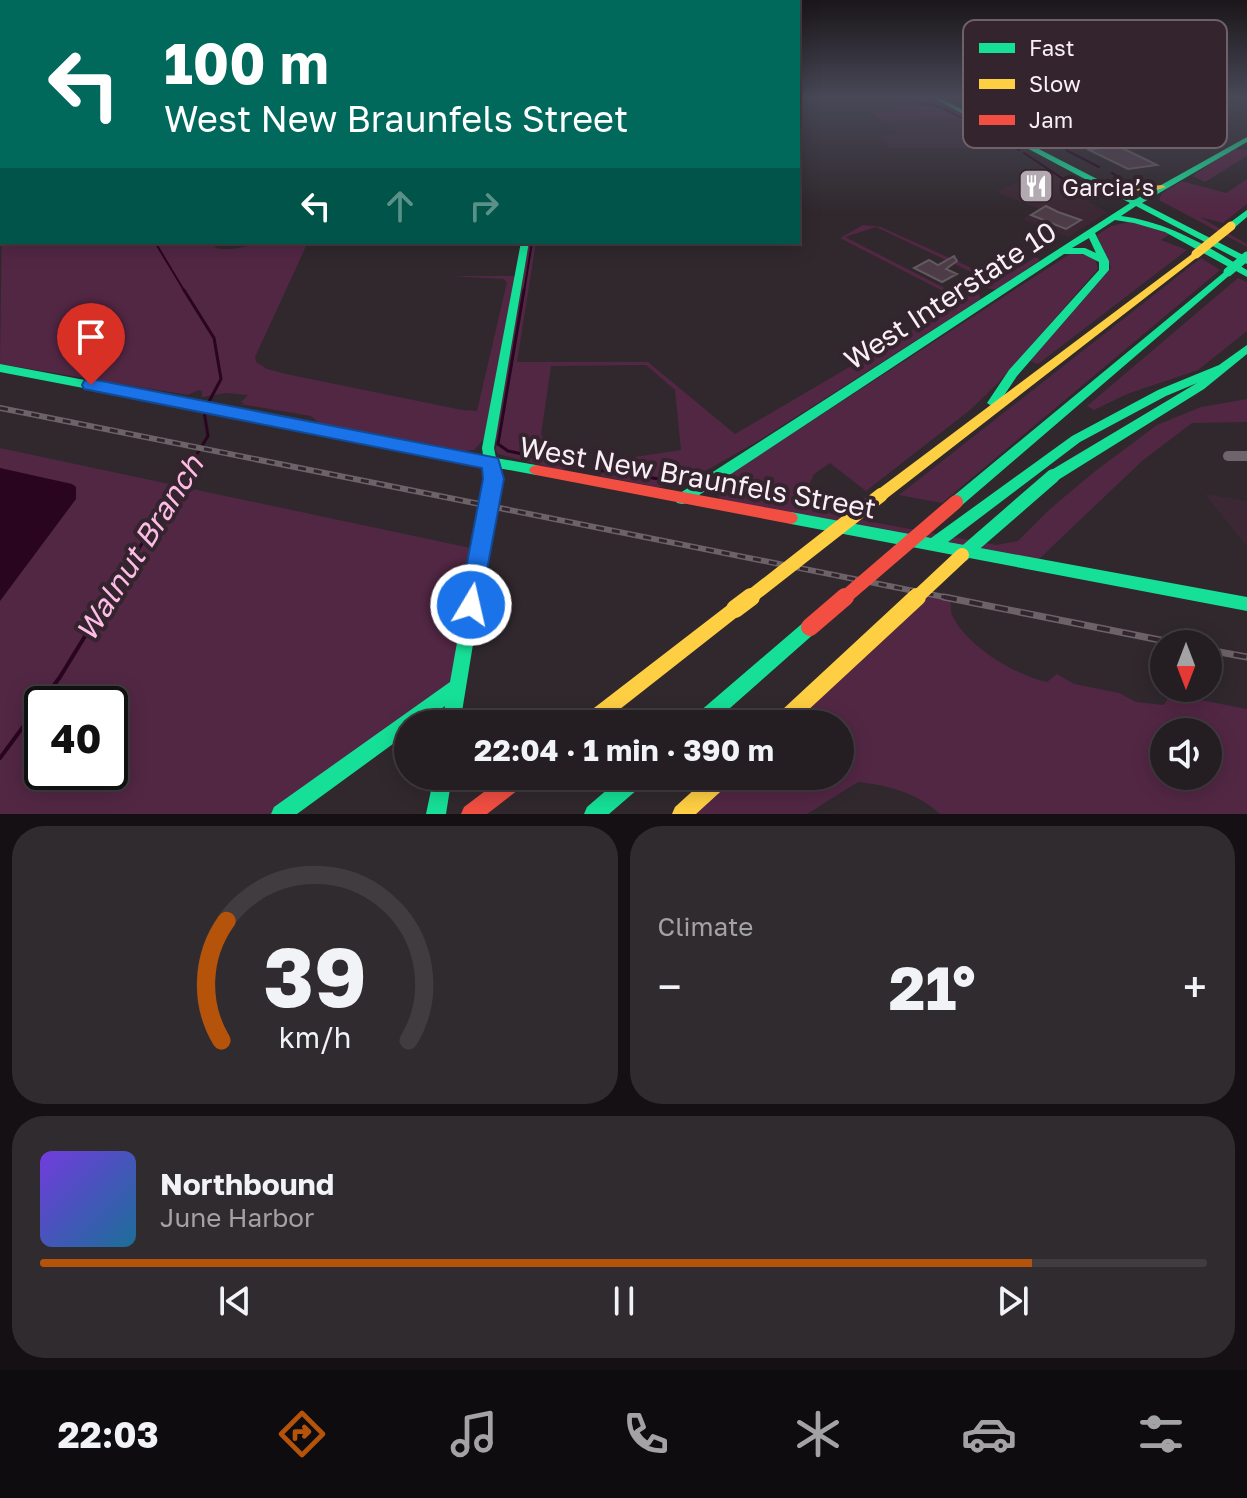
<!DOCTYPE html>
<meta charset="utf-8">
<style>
:root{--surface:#241e22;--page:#302b2f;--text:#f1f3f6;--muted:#a3a2a5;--line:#413c40;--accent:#b45309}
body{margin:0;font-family:"Golos Text",sans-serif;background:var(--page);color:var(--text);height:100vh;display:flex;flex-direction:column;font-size:30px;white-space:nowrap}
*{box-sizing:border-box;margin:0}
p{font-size:26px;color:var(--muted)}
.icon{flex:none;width:44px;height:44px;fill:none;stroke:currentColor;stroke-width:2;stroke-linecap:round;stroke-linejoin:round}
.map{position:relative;height:814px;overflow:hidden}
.panel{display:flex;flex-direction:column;gap:12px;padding:12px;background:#141013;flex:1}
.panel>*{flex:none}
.guide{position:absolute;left:0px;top:0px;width:800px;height:244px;box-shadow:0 4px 20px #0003,0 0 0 2px var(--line);background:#00695c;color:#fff;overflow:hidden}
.needle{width:52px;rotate:180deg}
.fabs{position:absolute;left:1150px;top:630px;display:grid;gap:16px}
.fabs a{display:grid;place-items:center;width:72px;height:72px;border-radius:50%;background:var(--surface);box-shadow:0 4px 20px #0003,0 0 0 2px var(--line);font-size:40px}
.speed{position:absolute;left:24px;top:686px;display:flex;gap:16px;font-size:40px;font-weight:700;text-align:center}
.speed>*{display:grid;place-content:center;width:104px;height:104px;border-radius:50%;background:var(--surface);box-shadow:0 4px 20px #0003,0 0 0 2px var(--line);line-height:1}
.speed .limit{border:4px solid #111;border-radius:12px;background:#fff;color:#111}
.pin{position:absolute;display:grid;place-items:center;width:68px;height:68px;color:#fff;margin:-82px -34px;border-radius:50% 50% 50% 0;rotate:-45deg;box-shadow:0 0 8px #0007}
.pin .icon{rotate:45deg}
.me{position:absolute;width:88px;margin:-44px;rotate:9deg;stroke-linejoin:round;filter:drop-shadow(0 0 6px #0008)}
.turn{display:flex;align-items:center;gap:28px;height:168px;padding:0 32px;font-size:36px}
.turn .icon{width:104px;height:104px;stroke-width:2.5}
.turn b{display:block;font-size:56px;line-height:68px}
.lanes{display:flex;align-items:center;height:76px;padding:0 32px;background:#0003;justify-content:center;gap:40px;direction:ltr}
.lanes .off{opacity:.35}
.big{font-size:60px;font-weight:700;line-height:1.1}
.panel .tile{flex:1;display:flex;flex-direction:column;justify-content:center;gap:12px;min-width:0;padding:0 28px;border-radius:32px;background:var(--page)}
.panel .dial{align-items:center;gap:0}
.dial svg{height:208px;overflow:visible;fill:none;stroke:var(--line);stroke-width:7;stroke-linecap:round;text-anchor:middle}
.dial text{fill:var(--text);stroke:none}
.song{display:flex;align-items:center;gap:24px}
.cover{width:96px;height:96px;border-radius:12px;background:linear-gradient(135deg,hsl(260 70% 55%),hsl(200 70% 35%))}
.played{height:8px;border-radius:4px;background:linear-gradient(90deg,var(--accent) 85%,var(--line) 85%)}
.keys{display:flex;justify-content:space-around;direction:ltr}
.heat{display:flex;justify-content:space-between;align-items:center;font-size:44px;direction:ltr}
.panel .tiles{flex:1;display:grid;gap:12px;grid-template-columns:1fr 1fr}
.tile:last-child{grid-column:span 2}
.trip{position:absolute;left:394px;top:710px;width:460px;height:80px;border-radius:40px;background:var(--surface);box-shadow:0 4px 20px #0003,0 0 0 2px var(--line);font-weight:700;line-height:80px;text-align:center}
.tabs{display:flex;height:128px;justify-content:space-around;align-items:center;background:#0e0c0e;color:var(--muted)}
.tabs .icon{width:56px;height:56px}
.tabs .on{color:var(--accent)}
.tabs b{font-size:36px;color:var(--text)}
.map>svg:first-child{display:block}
</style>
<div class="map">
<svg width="1247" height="814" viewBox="0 0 1247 814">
<rect width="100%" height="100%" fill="#30282d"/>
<!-- built -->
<path fill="#3b2834" d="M960,119L1011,148H889L880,135L900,134L882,120Z
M1048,167L1082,187L1080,191L1091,197L1089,202L1108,212L1068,237L1021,219L1039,209L996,192Z
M1205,494L1247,501V547Z"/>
<!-- green -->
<path fill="#522744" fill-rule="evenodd" d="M798,98H928L971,120L966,122L960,119L882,120L872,112L900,110L903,103L891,98Z
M1234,149L1247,150V156L1205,182L1192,176Z
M1247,179V204L1223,223L1200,217L1247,244V247L1159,200L1162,193L1182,181L1226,193Z
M2,217V242H211L216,248C236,252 249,244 268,242C281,241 295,242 308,242L255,357L256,362L267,369L286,374L462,410L477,411L507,282L504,279L451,276H515L484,439L474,450L465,451L320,424L311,416L240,404H245L241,402L248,395L226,393L202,397V391L198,390L188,395L0,364Z
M1129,222L1154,225L1170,234L1161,240L1187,250L1038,364L1030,361L1111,268L1097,235L1111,226Z
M863,225L881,227L998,280L1036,257L1040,260L996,290L978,286L988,280L876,227L845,237L960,296L971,291L979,294L981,299L758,441L681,485L657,487L600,476L605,470L594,467L595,463L681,450L675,390L646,365L551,366L541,435L578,461L573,464L565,462L563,466L570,468L560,470L498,454L495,448L500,444L496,441V435L529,242H536L517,362H648L735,434L962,301L840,238Z
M1073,252L1095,258L1098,269L998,383L970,410L866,491L830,463L814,474L807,489C813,501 821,511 835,515L996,545L1018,541L1050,509L1094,472L1157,425L1201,407L1247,399V422L1192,423L1142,461L1038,560L720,499L715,488L722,479Z
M1201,258L1220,270L942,503L899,495Z
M1238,278L1247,282V331L1198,370L1127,394L1094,410L1087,406Z
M0,448L480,550L457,687L277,814H0ZM42,704H110V772H42Z
M924,593L951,598C951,604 950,613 953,617C968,647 1017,676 1047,682L1057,674L1074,684L1119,693L1136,702L1164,705L1170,694L1247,709V814H940C918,793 887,785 858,782L807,814H682L723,776H840V724H780ZM1164,732H1208V776H1164Z"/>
<!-- water -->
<path fill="#29051f" d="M0,468L72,484L76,487V499L0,601Z"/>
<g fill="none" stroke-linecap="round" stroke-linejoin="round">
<!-- stream-far2 -->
<path stroke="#29051f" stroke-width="2" d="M798,98H833
M896,98L940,107L968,121
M971,98L990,111
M995,114L1036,135
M978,127L994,135
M1039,136L1047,140
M1005,141L1019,150
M1052,143L1060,147
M1066,150L1099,167
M1024,153L1083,192
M1112,173L1117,176
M155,242L185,292
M524,292L532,242"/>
<!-- stream-far1 -->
<path stroke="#29051f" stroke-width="3" d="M524,290L498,444L508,451L569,464
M598,470L680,482
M108,599L208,436L204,411L221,379L214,338L184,290"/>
<!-- stream -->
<path stroke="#29051f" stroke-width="4" d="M0,758L60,677L109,597"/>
</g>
<!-- building -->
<path fill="#4e3b48" stroke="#60595d" stroke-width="2" d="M1116,145L1157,165L1128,169L1089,150Z
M1046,206L1058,212L1081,220L1066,229L1031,215Z
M954,256L957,261L946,269L957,274L942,282L914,268L929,260L938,265Z"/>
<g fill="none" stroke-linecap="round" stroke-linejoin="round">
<!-- street -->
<path stroke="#6f646b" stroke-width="10" d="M1228,456H1247"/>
<!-- fast -->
<path fill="#16e098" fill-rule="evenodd" d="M933,98H940L1136,199L1247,137V142L1142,203L1247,257V264L1136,206L1121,216C1168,222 1207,246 1247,270V277L1165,232L1134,223L1115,220L1095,233L1109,261V270L1017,376L997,406L993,407L987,403L1009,370L1099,270V262L1083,254H1064L687,503L682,504L677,503L675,499L677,495L1130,203ZM1089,238L1096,253L1085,248H1072Z
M0,100H2V104H0Z
M1247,210V217L1234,228H1228V224Z
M521,242H529L494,448L496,458L536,465L541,467L543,470L541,473L536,475L498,468L500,479L460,724H442L445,706L421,724H408V733L297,814H271L274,807L450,682L486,479L484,465L0,372V364L483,455L482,448Z
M1228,269L1233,272L1231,274L961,506L956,507L951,506L949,502L951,498Z
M1247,345V354L1204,389L1058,480H1048L1046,476L1048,472L1197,383L1166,396L1080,442L948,542L1247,597V611L791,524L786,522L784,518L786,514L791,512L931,538L1072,436L1158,390L1219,365Z
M810,620L816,622L818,627L816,632L712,724H689L692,718L804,622Z
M434,776H452L446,814H426Z
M623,776H647L645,783L609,814H584L587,807Z"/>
<!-- slow -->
<path fill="#ffcf43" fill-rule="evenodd" d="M1113,182L1141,187L1162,185L1166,187C1149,194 1131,190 1113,186Z
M1196,251L1201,254L1199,256L886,499L881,500L876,499L874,495L876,491Z
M735,602L741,604L743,609L741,614L601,724H578L581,718L729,604Z
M709,776H732L730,783L696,814H672L675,807Z"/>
<!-- jam -->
<path fill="#f24e42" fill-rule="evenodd" d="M536,465L791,512L796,514L798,518L796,522L791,524L536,475L531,473L529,470L531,467Z
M505,776H529L527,783L487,814H461L464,807Z"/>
<!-- rail-far1 casing -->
<g stroke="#6c6368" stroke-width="6">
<path id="rail-far1" d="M0,408L954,599"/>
</g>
<!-- rail casing -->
<g stroke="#6c6368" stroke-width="7">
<path id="rail" d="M944,597L1180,644
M1208,650L1247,657"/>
</g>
<!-- rail-far1 -->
<use href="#rail-far1" stroke="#33242e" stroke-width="3" stroke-dasharray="8" stroke-linecap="butt"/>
<!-- rail -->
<use href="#rail" stroke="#33242e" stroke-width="4" stroke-dasharray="13" stroke-linecap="butt"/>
<!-- fast-bridge-far1 -->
<path stroke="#16e098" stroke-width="9" d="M1228,272L1247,256"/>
<!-- fast-bridge -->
<path stroke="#16e098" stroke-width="14" d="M962,555L1053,476"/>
<!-- slow-bridge-far2 -->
<path stroke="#ffcf43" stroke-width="9" d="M1196,254L1231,226"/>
<!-- slow-bridge-far1 -->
<path stroke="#ffcf43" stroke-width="14" d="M748,599L881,495
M915,599L962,555"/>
<!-- slow-bridge -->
<path stroke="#ffcf43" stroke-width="18" d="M735,609L751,597
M780,724L917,597"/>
<!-- jam-bridge-far1 -->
<path stroke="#f24e42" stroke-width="14" d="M843,599L956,502"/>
<!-- jam-bridge -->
<path stroke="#f24e42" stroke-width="18" d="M810,627L845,597"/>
</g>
<!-- sky -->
<linearGradient id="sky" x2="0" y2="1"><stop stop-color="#1a1619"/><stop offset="0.46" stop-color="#484857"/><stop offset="1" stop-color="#484857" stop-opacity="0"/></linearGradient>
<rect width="1247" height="212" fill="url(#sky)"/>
<!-- route -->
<path fill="#1a73e8" stroke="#114b97" stroke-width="2" d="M91,379L498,458L504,479L479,613L471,616L462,613L459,605L483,479L482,468L84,389L82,385L84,381Z"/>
<!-- icons -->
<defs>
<g id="restaurant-square" transform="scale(1.8)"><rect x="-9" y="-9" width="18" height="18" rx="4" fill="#b3a9b0" stroke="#33242e"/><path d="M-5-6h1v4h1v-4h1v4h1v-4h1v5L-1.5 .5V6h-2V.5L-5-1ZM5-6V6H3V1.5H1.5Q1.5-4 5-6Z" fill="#fff"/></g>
</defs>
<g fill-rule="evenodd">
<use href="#restaurant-square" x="1036" y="186"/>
</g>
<g text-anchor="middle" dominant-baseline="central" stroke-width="8" stroke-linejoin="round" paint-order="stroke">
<!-- far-poi labels -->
<g font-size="24" fill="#faeff6" stroke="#33242e" text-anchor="start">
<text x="1062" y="186">Garcia’s</text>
</g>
<!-- street labels -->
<g font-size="28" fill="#faeff6" stroke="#33242e">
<text transform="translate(950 295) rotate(-33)">West Interstate 10</text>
<text transform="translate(698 477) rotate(10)">West New Braunfels Street</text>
</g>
<!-- water labels -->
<g font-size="30" font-style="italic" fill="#fdbbe5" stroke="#33242e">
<text transform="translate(139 548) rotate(-58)">Walnut Branch</text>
</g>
</g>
<!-- legend -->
<rect x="963" y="20" width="264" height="128" rx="12" fill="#33242e" stroke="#6f616a" stroke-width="2"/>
<rect x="979" y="43" width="36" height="10" fill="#16e098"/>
<rect x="979" y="79" width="36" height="10" fill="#ffcf43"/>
<rect x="979" y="115" width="36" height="10" fill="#f24e42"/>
<g font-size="22" fill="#faeff6">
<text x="1029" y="56">Fast</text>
<text x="1029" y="92">Slow</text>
<text x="1029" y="128">Jam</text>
</g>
</svg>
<div class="fabs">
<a><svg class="needle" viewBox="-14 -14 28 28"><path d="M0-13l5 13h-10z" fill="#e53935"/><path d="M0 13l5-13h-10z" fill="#a3a2a5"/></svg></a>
<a><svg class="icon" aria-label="sound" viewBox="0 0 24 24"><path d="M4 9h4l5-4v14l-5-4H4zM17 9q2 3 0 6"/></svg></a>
</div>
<div class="speed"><div class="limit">40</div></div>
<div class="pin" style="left:91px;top:385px;background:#d93025"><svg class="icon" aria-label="arrive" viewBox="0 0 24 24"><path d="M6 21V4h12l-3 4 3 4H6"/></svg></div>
<svg class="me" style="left:471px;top:605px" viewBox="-20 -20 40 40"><circle r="17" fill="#1a73e8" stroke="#fff" stroke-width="3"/><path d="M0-11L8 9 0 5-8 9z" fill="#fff"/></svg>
<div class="trip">22:04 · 1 min · 390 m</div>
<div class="guide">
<div class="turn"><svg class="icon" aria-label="left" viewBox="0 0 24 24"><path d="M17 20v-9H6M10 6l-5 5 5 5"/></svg><div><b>100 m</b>West New Braunfels Street</div></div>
<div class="lanes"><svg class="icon" aria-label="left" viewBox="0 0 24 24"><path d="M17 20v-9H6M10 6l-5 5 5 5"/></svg><svg class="icon off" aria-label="ahead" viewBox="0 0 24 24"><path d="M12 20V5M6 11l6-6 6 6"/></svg><svg class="icon off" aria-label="right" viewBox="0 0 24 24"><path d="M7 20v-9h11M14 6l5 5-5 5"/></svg></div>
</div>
</div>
<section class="panel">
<div class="tiles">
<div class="tile dial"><svg viewBox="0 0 100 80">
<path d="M14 69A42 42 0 1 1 86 69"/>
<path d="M14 69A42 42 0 0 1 16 23" stroke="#b45309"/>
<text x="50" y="56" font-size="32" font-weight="700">39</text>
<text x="50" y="72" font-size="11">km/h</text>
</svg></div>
<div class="tile"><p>Climate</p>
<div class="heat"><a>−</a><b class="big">21°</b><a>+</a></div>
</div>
<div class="tile">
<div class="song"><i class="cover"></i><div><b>Northbound</b><p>June Harbor</p></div></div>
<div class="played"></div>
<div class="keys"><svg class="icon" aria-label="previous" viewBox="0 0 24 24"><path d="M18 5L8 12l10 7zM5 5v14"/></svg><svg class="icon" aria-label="pause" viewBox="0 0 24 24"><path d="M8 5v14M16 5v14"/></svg><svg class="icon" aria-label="next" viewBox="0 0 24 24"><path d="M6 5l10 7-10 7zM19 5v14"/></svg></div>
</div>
</div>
</section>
<nav class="tabs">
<b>22:03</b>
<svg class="icon on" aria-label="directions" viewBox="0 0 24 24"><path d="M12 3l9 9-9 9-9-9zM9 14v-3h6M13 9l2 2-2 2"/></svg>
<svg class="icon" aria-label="music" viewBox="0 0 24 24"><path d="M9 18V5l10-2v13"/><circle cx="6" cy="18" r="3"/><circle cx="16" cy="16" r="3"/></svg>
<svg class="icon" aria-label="phone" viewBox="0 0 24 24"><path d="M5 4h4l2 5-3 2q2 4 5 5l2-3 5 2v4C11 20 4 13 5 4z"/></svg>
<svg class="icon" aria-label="climate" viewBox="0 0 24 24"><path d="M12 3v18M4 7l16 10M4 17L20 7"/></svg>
<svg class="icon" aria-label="car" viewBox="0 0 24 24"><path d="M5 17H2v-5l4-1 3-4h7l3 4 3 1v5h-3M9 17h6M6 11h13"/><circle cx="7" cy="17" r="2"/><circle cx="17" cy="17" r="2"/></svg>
<svg class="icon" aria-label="filters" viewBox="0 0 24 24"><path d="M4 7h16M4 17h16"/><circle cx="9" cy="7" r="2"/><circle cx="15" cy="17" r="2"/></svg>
</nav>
